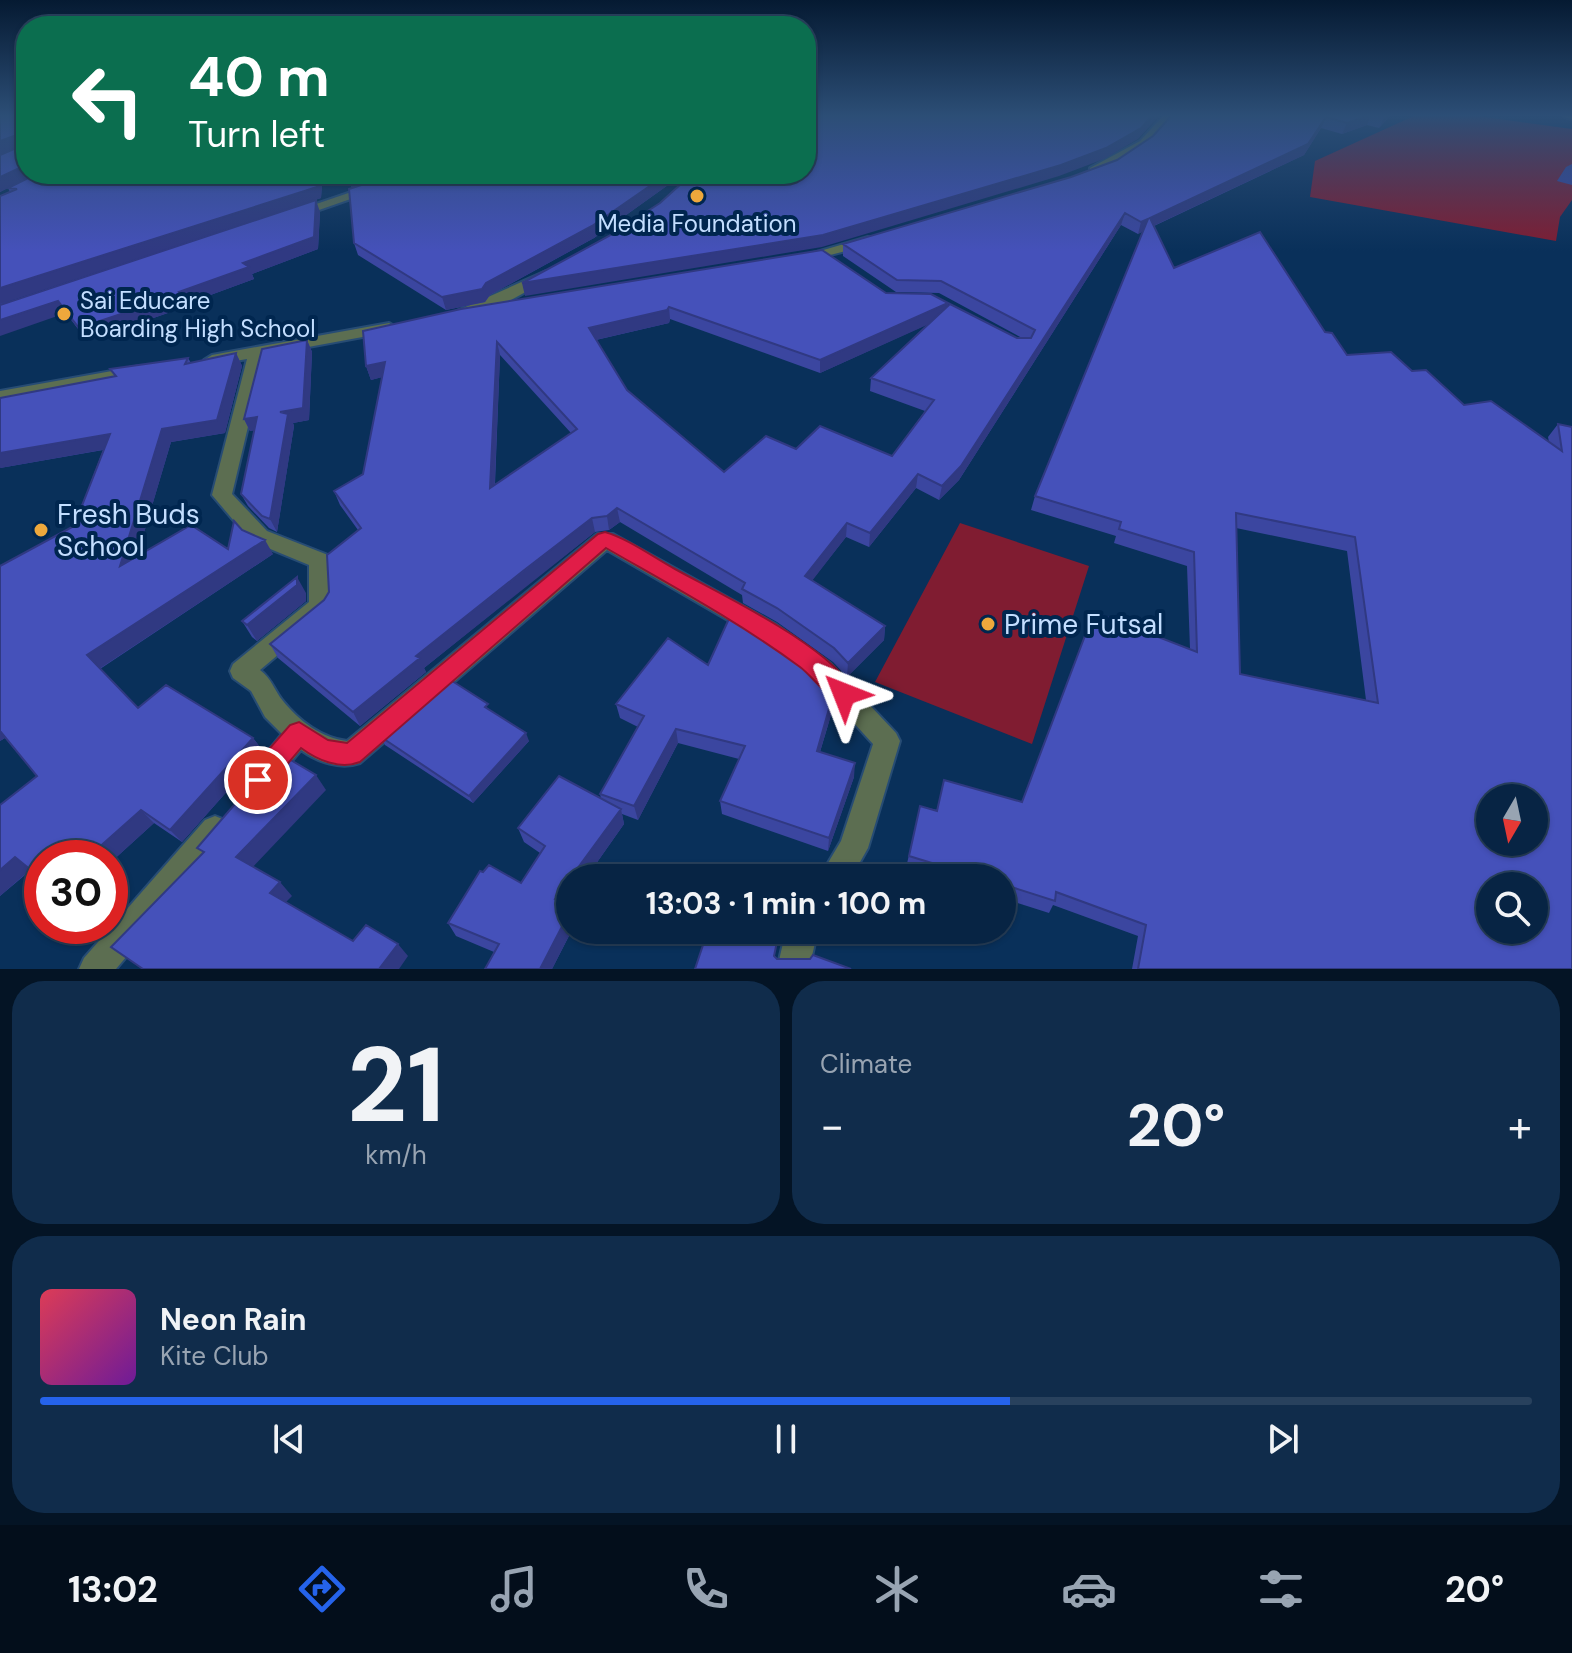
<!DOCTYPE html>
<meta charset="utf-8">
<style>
:root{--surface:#072444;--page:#102c4b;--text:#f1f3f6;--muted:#98a4b2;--line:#28415d;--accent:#2563eb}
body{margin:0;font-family:"DM Sans",sans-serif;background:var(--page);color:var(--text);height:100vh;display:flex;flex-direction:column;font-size:30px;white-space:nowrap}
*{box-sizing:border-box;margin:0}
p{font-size:26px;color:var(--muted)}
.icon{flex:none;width:44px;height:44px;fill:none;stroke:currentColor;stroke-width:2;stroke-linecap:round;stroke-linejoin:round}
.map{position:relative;height:969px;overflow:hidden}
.side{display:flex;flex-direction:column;gap:12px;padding:12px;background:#041425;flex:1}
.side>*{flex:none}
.top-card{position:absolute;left:16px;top:16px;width:800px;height:168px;border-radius:32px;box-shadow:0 2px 6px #0004,0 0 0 2px var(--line);background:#0b6e4f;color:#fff;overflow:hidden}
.needle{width:52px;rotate:189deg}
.controls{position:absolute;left:1476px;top:784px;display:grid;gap:16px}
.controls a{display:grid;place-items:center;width:72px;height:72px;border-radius:50%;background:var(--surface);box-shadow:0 2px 6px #0004,0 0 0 2px var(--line);font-size:40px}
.speed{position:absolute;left:24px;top:840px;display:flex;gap:16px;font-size:40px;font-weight:700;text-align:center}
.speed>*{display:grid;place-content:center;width:104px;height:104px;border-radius:50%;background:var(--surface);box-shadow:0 2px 6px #0004,0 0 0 2px var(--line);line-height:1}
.speed .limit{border:12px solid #d22;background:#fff;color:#111}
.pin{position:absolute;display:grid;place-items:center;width:68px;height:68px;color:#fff;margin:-34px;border:4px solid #fff;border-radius:50%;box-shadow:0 2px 8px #0007}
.me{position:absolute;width:88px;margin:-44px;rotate:315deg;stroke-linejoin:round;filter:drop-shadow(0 0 6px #0008)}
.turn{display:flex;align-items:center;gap:28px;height:168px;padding:0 40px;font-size:36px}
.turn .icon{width:104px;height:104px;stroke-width:2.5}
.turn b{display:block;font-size:56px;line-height:68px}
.big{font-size:60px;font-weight:700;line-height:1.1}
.side .card{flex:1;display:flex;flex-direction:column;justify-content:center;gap:12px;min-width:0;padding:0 28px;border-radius:32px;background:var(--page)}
.side .dial{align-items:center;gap:0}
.dial b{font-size:104px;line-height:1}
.song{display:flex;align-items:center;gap:24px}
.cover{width:96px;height:96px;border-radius:12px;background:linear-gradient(135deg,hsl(350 70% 55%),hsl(280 70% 35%))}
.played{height:8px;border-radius:4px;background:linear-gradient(90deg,var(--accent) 65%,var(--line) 65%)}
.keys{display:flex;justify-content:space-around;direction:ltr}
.heat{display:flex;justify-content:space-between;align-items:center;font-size:44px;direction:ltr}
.side .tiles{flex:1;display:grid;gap:12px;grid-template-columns:1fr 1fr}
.card:last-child{grid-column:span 2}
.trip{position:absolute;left:556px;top:864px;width:460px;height:80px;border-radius:40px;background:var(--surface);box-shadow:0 2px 6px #0004,0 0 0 2px var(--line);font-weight:700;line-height:80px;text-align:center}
.menu{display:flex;height:128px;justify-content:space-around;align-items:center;background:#030e1b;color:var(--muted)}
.menu .icon{width:56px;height:56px}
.menu .on{color:var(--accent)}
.menu b{font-size:36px;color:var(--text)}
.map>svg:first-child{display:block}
</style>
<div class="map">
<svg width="1572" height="969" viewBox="0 0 1572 969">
<rect width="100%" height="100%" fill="#09305a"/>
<!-- green -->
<path fill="#801c31" d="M1416,115H1470L1572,129V200L1560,217L1556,241L1310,197L1315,161Z
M960,523L1089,566L1032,744L875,682Z"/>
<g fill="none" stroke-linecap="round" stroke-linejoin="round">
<!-- minor casing -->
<g stroke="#274c74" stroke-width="4">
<path id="minor" d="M1164,115H1175L1148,145L1098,174H1090V168L1140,141Z
M404,174H422L299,217L287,214Z
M868,237L873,238V244L803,262L796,258Z
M546,271L551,272V278L511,300L458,319L450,314Z
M389,323L397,328L395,331L265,355L232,494L267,531L328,555L331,561L333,606L329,612L260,670C272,679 274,690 283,701C299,721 322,738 347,741L597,534H613L775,624L831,664L896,733L900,741L868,848L851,878H819L841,841L873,744L813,678L759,638L607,550L360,763C340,770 318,762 301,750L275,781L265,784L255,781L251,772L282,734L265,717L251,691L233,678L230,671L233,664L309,602V565L251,541L212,495L247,359L212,365L204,360L212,355Z
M140,366L146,367L149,371L146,375L0,401V391Z
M215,816L225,820L229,830L225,840L116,969H79L84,958L205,820Z
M786,930H818L809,969H777Z"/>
</g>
<!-- secondary casing -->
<g stroke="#274c74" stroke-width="4">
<path id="secondary" d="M1563,115H1572V119L1564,117Z"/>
</g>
<!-- minor -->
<use href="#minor" fill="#5c6e51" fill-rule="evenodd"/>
<!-- secondary -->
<use href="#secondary" fill="#749063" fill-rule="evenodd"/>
</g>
<!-- wall -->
<path fill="#3b46a0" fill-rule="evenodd" d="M26,115V174H395L352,188L350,183L322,184L321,198L0,304V196L10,192L8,188L29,177L0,192V155Z
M1172,115H1391L1379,128L1367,125L1342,134L1321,128L1304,155L1154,226L1174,268L1325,332L1347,355L1412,371L1464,405L1549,442L1548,437L1558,424L1572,427V969H1132L1138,936L1053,905L1049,913L1002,898V878H937L906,868L920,806L937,810L1022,802L1190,649L1187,566L1114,543L1116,536L1031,510L1035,496L1143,231L1138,234L1121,225L959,480L939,500L916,488L869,547L846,537L812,580L885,626L884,640L847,677L833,662L777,622L743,603L742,595L620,522L609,530L595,532L527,585L424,668L426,672L360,726L278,658L270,644L324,600L358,530L340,505L334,491L363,474L382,377L371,380L366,366L461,309L886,293L948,303V305L1017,338H1022L939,293L896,292L843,256V244L1071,177L1117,160L1153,136ZM670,319L820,373L928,324L871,378L870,391L925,411L892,456L796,449L724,472L627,390L596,340L669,323ZM500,355L571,433L495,484ZM1236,528L1347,551L1366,700L1240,674Z
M1572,164V185L1557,181L1566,167Z
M395,174H689L675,180L594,238L490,295L485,302L446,310L358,255L354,243Z
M320,212L318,249L252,274L254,279L186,304L188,306L87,341L66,313L0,304Z
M307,340L312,352L309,420L293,423L294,426L277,532L269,528L248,506L241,494L254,430L250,431L244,419Z
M236,353L242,366L225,433L171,442L137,556L228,549L242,530L273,554L100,669L138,708L253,738L263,751L182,842L154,823L110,863V858L31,870L0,896V805L37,776L5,738L0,741V566L74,526L103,450L0,468L115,376L110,369L188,358L191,363Z
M306,593V601L257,641L252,637L242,621Z
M708,665L834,691V705L820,752L854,777L828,851L722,814L720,801L739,759L678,743L638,820L622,814L624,824L586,878H570V900L567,904L572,930L552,969H485L494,952L456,936L448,923L521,883L540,853L524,842L518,828L601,799L600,794L638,727L620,718L616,704Z
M492,712L529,741L473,803L385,745L381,737Z"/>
<!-- shaded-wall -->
<path fill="#303982" d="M1153,115H1160L1138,139L1104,159L1059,176L822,247L525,296L522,283Z
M1371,115L1367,125L1342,134L1347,123Z
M1386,115H1391L1379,128L1384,118Z
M1326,117L1321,128L1304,155L1147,229L1150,218Z
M19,134L25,144L0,155V141Z
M26,165V174H36L0,192V177Z
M318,174L322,184L321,198L0,304V288Z
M357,174H395L352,188L348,177Z
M667,174H689L675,180L594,238L490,295L485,302L446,310L442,297L486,283Z
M316,200L320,212L318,249L252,274L254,279L186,304L188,306L87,341L79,328L179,292L243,263Z
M1125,213L1121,225L959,480L939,500L942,486Z
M1148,219L1144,231L1138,234L1141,222Z
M58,301L66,313L0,336V320Z
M948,303L947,316L820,373V360Z
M669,307L670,319L669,323L591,341L589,328Z
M307,340L312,352L309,420L293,423L294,426L277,532L270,519L280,412Z
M497,342L500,355L494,501L490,488Z
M236,353L242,366L225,433L171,442L130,580L120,566L162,429Z
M385,362L390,375L371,380L366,366Z
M257,417L264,429L250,431L244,419Z
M110,434L119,447L0,468V453Z
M918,474L916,488L869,547L870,533Z
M617,508L620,522L609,530L607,516Z
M592,518L595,532L424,668L426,672L360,726L353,712L416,656Z
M847,523L846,537L805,590V576Z
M265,540L273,554L99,669L87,655Z
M297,577L306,593V601L257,641L247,625Z
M885,626L884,640L847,677L848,663Z
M834,691V705L816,765L817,751Z
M0,729L8,736L0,741Z
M676,729L678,743L638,820L634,806Z
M526,733L529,741L473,803L469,796Z
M253,738L263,751L182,842L170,830Z
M855,763L854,777L828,851L829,838Z
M316,775L326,790L249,871L236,857Z
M621,809L624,824L586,878H571Z
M141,810L154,823L110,863V858H87Z
M15,857L31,869L0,896V870Z
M570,879V900L561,912L555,899Z
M280,882L292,896L282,906L270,893Z
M570,911V930H572L552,969H540Z
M398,944L408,956L399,969H379Z"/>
<!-- building -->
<path fill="#4551ba" stroke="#303982" stroke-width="2" fill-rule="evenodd" d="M0,115H26V165L0,177V155L21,146L23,136L19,134L0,141Z
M806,115H1153L1141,128L1106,148L1061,165L823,235L522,283L609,236L660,203L692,174H806Z
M1172,115H1370L1347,123L1326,117L1308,144L1150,218L1174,268L1260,232L1325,332L1332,333L1347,355L1391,352L1412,371L1426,370L1464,405L1491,401L1562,451L1558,424L1572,427V969H1138L1146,925L1056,892L1055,901L1002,884V878H981L909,856L920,806L937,811L944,780L1022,802L1094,612L1197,652L1194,552L1119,529L1121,522L1035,496L1148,219L1141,222L1125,213L961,466L942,486L918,474L870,533L847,523L805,576L885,626L848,663L834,648L777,608L742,589L745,583L617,508L607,516L592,518L523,571L416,656L420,658L353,712L270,644L324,600L329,592L327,555L361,528L334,491L363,474L385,362L366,366L363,331L461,309L822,250L886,293L931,294L948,303L820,360L669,307L667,310L589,328L627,390L724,472L766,436L796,449L820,426L892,456L934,400L871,378L950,304L1017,338H1031L1035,330L941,281L897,280L843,244L1071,177L1117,160L1153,136ZM497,342L577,429L490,488ZM1236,513L1355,537L1378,703L1240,674ZM1490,798H1534V842H1490ZM1490,886H1534V930H1490Z
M36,174H318L317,187L0,288V196L17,189L8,188Z
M395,174H667L592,226L486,283L482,289L442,297L354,243L349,189Z
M316,200L314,237L243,263L249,267L179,292L181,294L79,328L58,301L0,320V305Z
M307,340L303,408L280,412L288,414L270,519L262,516L241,494L257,417L244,419L262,349Z
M236,353L217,420L162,429L120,566L191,525L228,549L234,521L242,530L265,540L87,655L138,708L166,685L253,738L170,830L141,810L87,858H42V879L15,857L0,870V805L37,776L0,731V566L74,526L110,434L0,453V398L116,376L110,369L188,358L185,364Z
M297,577V585L247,625L242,621Z
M732,612L811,666L834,691L817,751L855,763L829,838L720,801L745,746L676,729L634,806L600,794L644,716L616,704L668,638L708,665Z
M449,679L488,704L485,707L526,733L469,796L381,737Z
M279,753L316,775L236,857L280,882L270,893L353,941L366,925L398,944L379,969H143L111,947L204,852L197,848Z
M559,776L621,809L555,899L570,905V911L540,969H485L499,944L448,923L480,871L483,872L489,865L521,883L545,846L518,828Z
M708,930H745L774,939L777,942L774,956L777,959H810L813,955L851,969H695Z"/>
<!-- sky -->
<linearGradient id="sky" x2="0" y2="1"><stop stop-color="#051a32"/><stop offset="0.46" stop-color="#2c4e76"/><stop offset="1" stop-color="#2c4e76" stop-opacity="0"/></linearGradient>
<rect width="1572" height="251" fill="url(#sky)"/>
<!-- route -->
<path fill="#e11d48" stroke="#92132f" stroke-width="2" d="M605,532C629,539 653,557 675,569C722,595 833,647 856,694L852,701C833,708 815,678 800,667C739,622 672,586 606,548L360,762C340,770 317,760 301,748L267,788L258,791L249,788L245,780L249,772L290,725L299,722L328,740L347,743L598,534Z"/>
<!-- markers -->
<g fill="#eea83c" stroke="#00264f" stroke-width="3">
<circle cx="697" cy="196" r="8"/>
<circle cx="64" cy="314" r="8"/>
<circle cx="41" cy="530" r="8"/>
<circle cx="988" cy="624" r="8"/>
</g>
<g text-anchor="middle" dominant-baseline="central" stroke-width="8" stroke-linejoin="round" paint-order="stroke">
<!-- far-poi labels -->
<g font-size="24" fill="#c3deff" stroke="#00264f">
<text x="697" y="223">Media Foundation</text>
<text x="80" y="300" text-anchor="start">Sai Educare<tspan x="80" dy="28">Boarding High School</tspan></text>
</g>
<!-- poi labels -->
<g font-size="28" fill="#c3deff" stroke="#00264f" text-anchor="start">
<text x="57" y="514">Fresh Buds<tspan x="57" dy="32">School</tspan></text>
<text x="1004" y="624">Prime Futsal</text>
</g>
</g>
</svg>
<div class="controls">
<a><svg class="needle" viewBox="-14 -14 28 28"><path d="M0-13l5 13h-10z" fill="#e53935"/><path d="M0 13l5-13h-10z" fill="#98a4b2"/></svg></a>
<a><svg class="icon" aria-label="search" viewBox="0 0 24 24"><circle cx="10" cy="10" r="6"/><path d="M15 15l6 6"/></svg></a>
</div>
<div class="speed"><div class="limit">30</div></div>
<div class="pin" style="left:258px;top:780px;background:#d93025"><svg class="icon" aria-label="arrive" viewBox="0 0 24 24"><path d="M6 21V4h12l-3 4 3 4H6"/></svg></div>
<svg class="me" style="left:844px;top:694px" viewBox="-20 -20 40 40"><path d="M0-17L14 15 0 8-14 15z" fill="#e11d48" stroke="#fff" stroke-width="4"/></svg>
<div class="trip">13:03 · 1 min · 100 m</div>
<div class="top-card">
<div class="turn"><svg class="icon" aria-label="left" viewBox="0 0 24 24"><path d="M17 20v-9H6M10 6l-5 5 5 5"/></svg><div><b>40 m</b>Turn left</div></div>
</div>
</div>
<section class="side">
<div class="tiles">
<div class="card dial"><b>21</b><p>km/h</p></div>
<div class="card"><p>Climate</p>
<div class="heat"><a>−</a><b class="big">20°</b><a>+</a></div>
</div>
<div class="card">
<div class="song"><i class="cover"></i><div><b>Neon Rain</b><p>Kite Club</p></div></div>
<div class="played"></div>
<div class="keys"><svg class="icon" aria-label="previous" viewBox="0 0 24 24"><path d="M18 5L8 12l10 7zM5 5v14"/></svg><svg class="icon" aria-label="pause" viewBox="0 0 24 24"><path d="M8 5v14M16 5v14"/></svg><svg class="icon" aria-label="next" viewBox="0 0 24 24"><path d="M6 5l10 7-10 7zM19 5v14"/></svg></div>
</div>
</div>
</section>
<nav class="menu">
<b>13:02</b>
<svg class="icon on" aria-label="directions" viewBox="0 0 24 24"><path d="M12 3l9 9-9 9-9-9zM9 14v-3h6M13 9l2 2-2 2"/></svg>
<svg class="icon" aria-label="music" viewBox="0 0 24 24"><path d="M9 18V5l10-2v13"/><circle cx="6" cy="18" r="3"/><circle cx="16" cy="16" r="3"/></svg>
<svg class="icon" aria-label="phone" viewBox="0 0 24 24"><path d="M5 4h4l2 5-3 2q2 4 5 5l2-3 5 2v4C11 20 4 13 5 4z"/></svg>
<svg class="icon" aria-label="climate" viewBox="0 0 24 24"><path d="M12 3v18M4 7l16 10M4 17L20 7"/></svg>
<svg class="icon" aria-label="car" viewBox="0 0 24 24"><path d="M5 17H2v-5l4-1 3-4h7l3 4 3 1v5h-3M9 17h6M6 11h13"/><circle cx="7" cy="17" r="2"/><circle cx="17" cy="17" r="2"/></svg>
<svg class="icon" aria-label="filters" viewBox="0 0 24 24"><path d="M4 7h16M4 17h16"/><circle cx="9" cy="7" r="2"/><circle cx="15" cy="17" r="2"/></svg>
<b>20°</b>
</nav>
